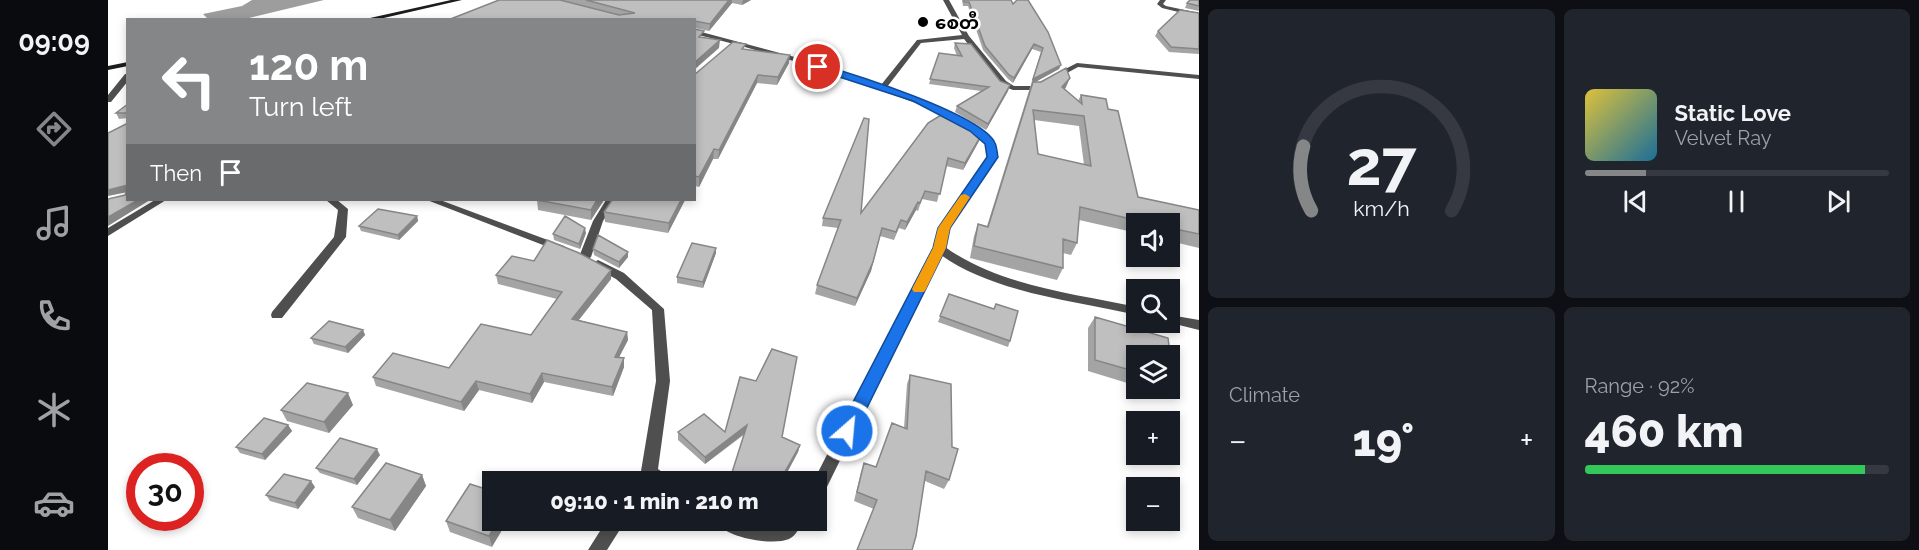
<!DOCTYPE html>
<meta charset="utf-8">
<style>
:root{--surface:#171b24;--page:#20242c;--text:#f1f3f6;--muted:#9ea1a6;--line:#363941;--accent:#858687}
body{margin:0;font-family:Raleway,"Noto Sans Myanmar",sans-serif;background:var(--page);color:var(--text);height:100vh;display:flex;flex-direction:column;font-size:22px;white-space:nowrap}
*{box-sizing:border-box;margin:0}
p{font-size:20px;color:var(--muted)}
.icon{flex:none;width:33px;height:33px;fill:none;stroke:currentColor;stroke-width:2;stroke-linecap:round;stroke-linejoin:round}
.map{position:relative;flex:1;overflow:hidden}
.side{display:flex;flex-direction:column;gap:9px;padding:9px;background:#0d0f14;width:720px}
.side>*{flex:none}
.banner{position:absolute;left:18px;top:18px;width:570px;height:183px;border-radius:0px;box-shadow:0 3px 9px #0003;background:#858687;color:#fff;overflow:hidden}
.buttons{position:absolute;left:1018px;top:213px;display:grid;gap:12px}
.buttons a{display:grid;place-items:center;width:54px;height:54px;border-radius:0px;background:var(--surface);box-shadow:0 3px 9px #0003;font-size:30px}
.speed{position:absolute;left:18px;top:453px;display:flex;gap:12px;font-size:30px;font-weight:700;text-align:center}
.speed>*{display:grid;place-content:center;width:78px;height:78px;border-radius:50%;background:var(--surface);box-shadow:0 3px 9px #0003;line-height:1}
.speed .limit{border:9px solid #d22;background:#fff;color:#111}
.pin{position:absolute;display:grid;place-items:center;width:51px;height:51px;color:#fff;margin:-26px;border:3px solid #fff;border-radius:50%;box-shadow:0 2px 6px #0007}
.me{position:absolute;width:66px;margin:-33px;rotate:27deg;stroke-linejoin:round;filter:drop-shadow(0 0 4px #0008)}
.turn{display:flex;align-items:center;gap:21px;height:126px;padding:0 24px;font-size:27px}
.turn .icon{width:78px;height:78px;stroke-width:2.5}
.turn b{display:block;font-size:42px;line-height:51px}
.then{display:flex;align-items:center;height:57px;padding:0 24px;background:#0003;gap:12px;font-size:22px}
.big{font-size:45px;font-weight:800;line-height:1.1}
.side .tile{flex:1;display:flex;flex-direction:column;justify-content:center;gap:9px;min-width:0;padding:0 21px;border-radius:9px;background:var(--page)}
.side .dial{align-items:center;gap:0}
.dial svg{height:156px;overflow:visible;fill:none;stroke:var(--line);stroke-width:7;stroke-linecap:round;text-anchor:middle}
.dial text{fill:var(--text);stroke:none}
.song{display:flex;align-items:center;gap:18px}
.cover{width:72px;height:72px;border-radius:9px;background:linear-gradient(135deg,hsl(50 70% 55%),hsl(200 70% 35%))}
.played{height:6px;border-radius:3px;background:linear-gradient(90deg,var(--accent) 20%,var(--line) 20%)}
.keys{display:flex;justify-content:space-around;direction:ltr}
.heat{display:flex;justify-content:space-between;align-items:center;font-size:33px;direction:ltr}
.charge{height:9px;border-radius:4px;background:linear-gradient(90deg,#34c759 92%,var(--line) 0)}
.side .tiles{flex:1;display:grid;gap:9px;grid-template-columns:repeat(2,1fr)}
.trip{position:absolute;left:374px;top:471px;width:345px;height:60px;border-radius:0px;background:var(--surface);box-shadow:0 3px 9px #0003;font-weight:800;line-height:60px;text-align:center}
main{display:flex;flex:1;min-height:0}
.tabs{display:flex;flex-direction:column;width:108px;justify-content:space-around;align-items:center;background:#090b0e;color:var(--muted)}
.tabs .icon{width:42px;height:42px}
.tabs .current{color:var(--accent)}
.tabs b{font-size:27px;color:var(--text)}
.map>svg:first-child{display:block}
</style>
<main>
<nav class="tabs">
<b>09:09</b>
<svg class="icon current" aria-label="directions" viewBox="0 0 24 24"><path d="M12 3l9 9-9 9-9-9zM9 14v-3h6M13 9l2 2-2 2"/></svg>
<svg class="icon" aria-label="music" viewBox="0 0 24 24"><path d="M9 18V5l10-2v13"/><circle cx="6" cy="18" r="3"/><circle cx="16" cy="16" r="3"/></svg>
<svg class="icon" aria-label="phone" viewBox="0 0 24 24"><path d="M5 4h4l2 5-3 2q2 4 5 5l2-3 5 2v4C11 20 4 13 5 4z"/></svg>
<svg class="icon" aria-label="climate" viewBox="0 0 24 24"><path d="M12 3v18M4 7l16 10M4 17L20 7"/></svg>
<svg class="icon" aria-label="car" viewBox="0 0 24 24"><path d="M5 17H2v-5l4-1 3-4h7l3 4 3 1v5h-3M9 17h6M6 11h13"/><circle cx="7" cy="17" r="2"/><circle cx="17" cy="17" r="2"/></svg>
</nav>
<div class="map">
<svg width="1091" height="550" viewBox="0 0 1091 550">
<rect width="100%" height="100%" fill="#fff"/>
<!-- water -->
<path fill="#9d9d9d" d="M144,0H216L137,19H100L95,14L134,6Z"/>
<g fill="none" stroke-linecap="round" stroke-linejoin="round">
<!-- minor -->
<path fill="#4f4f4f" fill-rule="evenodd" d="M835,0H841L861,36L898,81L906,86H924L969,63L1091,75V79L970,67L928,90H905L892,85L856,39L813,43L779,87C802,95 876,121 887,143C888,147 888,153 889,157L841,228L837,247C892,286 964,293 1029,307V315C967,301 886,293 833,255L714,497L708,499V482H705L825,248L831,228L879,157L878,144C848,117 809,103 772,90C711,68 649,49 586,34V30L698,60L773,85L809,40L854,35Z
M1052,0H1058L1055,4L1058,6L1091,13V17L1054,8L1049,4Z
M17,74H20V81L3,102H0V95Z
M47,200H58L0,236V228Z
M218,200H229L240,209L238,237L174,318H164L163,315L164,312L226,237L230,210Z
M319,200H332L456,246L458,248L452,251L448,250Z
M498,200H508L495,221L483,257L477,261L473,259L471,257L485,221Z
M490,260L516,273L556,309L562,381L550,469L561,477L563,482H527L533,471L548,381L544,310L508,279L486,267L484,264Z
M1062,315L1091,320V330L1059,322H1062Z
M499,520H518L499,550H480Z
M607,520L673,524L676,520H695C692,527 688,536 681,539C665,546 615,538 607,520Z"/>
<!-- secondary -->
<path fill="#1c1c1c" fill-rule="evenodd" d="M343,0H354L267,20H253Z
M20,62V66L0,70V66Z"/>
</g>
<!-- wall -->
<path fill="#a4a4a4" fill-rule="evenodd" d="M454,0H643L634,5L624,3L601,31L587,28L340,20Z
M854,0H903L905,4L951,69L926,82L958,87L957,89L970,101L973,95L1000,109L1030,197L1091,210V248L1062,241V224H1029V233L971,220L969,243L963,255L955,253V268L949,280L862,258L866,236L870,224L879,226L933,52L924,49L905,83L900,79L875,50L860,6H855ZM926,120L971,126L976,165L930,154Z
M1091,0V11L1077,8L1079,3Z
M1091,13V54L1061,52L1047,36L1050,31Z
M847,43L900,91L878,130L847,112L849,106L873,91L821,84L831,53L849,56L846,48Z
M638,50L681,63L669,85L649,83L610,159H605L591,187L587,186L586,75Z
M20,104V118L11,119L8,113Z
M874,134L871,141L855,170L838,166L829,202L814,199L810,211L808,210L797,230L791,228L786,240L772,236L763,271L747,306L707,294L709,285L730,228L714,226L715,218L753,213Z
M429,200H496L483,220L430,210Z
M504,200H577L560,233L497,222L496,212Z
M309,216L310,221L291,240L253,231L251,226Z
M478,233L472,249L446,240L445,234Z
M485,249L520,252V257L511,268L486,255Z
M608,253L595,288L569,283V277Z
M426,261L503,270V279L471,320L519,332L520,340L511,357L516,358V367L505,396L436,382L424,403L371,390L356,411L268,386L265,377L341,368L423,335L449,299L390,284L388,275Z
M841,294L886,309L888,304L902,341L900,347L830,322Z
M987,317L1060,338L1066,383L1062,388V356H1029V386L980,371V328Z
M255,330L257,335L240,353L206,344L203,338Z
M664,349L689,357L674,437L692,445L690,452L674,482H621L637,434L597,464L570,440V432L596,414L617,432L632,377L648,381Z
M802,375L841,480L836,489L817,481L766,509L746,501L753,472L756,463L768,467L796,428L799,384Z
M1038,388H1062L1058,394Z
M245,405L221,433L179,421L173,410Z
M180,425L184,431L157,460L132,453L128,447Z
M272,455L249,485L212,473L208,468Z
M314,475L318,486L287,531L250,518L244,507Z
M207,487L190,509L162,501L158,495Z
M384,491V547L342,532L338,521Z"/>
<!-- shaded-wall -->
<path fill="#868686" d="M621,0H624V3L601,31L602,24Z
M635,0H643L634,5Z
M612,40L611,48L586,70V63Z
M926,44L924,49L905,83L906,78Z
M682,55L681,63L669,85L670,77Z
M953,65L951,69L924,84L925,79Z
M650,75L649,83L610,159L611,150Z
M962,78L958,87L950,97L954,87Z
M902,85L900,91L878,130L880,124Z
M874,134L871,141L855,170L857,163Z
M606,149L605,159L591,187V177Z
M20,185V192L0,196V190Z
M30,200H42L0,226V217Z
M489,200H496L483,220V210Z
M573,200H577L560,233L561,223Z
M810,202L808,210L797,230L799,222Z
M309,216L310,221L291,240L290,235Z
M477,228L478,233L472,249L471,244Z
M774,228L763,271L747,306L749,298Z
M608,248V253L595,288V282Z
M520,252V257L511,268V262Z
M503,270V279L465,327L464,319Z
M255,330L257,335L240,353L237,347Z
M519,332L520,340L507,365V357Z
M516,358V367L505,396L504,387Z
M434,373L436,382L424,403L422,394Z
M368,381L371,390L356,411L353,402Z
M240,393L245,405L221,433L216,422Z
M180,425L184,431L157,460L154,454Z
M639,425L638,432L597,464V457Z
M692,445L690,452L674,482H671Z
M269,449L272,455L249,485L246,479Z
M314,475L318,486L287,531L282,520Z
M203,481L207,487L190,509L187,503Z
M390,520H400L384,547L381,536Z"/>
<!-- building -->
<path fill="#bfbfbf" stroke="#868686" stroke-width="1.5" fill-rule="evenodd" d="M391,0H452L511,15L527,13L478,0H621L602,24L586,21V20H340Z
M856,0H903L905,4L909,0H920L940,32L953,65L925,79L935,48L926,44L906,78L901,75L877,46L861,2H856Z
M1082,0H1091V6L1079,3Z
M1072,10L1091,13V49L1063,47L1050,31Z
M586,29L596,31L591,37L612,40L586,63Z
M625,42L638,44L634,49L682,55L670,77L650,75L611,150L606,149L591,177L587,176L586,178V75Z
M847,43L863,44L892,81L902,85L880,124L849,106L881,87L822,79L831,53L854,56Z
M958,68L962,78L954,87L974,104L973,95L998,99L1000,109L1010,111L1030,197L1091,210V234L1062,228V224H1044L972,207L969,243L955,239V268L866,246L870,224L880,227L925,82H933ZM925,110L976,116L983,166L930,154Z
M20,104V113H8Z
M838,112L874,134L857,163L840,158L832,194L817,191L812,203L810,202L799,222L793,220L788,232L774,228L765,262L749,298L709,285L733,220L715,218L756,118L761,119L753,213L820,123Z
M20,123V185L0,190V133Z
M19,190L20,200H30L0,217V199L17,195Z
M429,200H489L483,210Z
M504,200H573L561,223L496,212Z
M270,209L309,216L290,235L251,226Z
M457,216L477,228L471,244L445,234Z
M490,235L520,252L511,262L485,249Z
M439,240L471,253L503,270L464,319L519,332L507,357L516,358L504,387L434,373L422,394L368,381L353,402L265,377L285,353L341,368L373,324L423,335L454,292L388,275L404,256L426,261Z
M584,243L608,248L595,282L569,277Z
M841,294L886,309L888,304L910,311L902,341L832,316Z
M987,317L1060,338L1066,383L1062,382V356H1029V372L987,360Z
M221,321L255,330L237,347L203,338Z
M664,349L689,357L674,437L692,445L671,482H621L639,425L597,457L570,432L596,414L617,432L632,377L648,381Z
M802,375L843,384L844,447L850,449L841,480L818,471L808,536L804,550H749L769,500L749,492L756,463L768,467L784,423L799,429Z
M199,383L240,393L216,422L173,410Z
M156,418L180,425L154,454L128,447Z
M232,438L269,449L246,479L208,468Z
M278,463L314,475L282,520L244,507Z
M176,474L203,481L187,503L158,495Z
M362,484L384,491V520H390L381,536L338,521Z"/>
<!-- route -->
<path fill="#1a73e8" stroke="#114b97" stroke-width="1.5" d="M710,64C742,73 874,114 887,143C889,147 889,153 890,157L842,228L838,248L745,436H733L730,431L825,248L830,228L879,157L877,144L862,131L805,101L707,69Z"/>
<!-- slow -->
<path fill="#f59e0b" d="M857,194L862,197L842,228L838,248L818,289L816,292H806L804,289L825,248L830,228L853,195Z"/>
<!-- markers -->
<circle fill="#000" stroke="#fff" stroke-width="2" cx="815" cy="22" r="6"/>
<g text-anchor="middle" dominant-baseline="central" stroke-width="5" stroke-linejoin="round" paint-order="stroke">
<!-- far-poi labels -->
<g font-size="18" font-weight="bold" fill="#000" stroke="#fff" text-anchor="start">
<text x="827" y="22">စေတီ</text>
</g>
</g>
</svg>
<div class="buttons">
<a><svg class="icon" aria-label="sound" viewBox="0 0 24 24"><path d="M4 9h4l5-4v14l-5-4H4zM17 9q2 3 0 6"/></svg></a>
<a><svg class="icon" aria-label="search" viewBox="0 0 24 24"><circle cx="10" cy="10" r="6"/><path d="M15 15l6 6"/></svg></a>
<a><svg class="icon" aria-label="layers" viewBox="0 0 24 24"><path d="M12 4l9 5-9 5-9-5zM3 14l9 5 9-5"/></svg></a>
<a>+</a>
<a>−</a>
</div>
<div class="speed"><div class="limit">30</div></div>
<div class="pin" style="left:710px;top:67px;background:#d93025"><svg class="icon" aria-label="arrive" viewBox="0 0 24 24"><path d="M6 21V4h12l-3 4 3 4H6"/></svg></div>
<svg class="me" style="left:739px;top:431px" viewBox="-20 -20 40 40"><circle r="17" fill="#1a73e8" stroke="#fff" stroke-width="3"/><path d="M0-11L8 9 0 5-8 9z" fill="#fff"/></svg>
<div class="trip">09:10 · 1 min · 210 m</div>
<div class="banner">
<div class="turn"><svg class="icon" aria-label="left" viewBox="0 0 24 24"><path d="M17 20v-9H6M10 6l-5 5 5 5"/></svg><div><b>120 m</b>Turn left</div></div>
<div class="then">Then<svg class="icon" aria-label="arrive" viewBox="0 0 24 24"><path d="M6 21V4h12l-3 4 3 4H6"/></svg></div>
</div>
</div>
<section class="side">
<div class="tiles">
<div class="tile dial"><svg viewBox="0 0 100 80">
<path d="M14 69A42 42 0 1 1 86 69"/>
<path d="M14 69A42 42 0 0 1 10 36" stroke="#858687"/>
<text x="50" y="56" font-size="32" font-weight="700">27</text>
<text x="50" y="72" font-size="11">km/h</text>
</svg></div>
<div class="tile">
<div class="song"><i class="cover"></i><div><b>Static Love</b><p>Velvet Ray</p></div></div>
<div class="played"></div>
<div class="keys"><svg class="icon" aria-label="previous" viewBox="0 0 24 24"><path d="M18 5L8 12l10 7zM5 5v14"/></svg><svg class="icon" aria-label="pause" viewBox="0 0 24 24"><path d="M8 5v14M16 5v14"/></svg><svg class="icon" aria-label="next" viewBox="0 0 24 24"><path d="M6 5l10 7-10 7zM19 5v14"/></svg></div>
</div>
<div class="tile"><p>Climate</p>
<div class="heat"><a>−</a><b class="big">19°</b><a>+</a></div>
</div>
<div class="tile"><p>Range · 92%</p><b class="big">460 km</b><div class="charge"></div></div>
</div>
</section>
</main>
